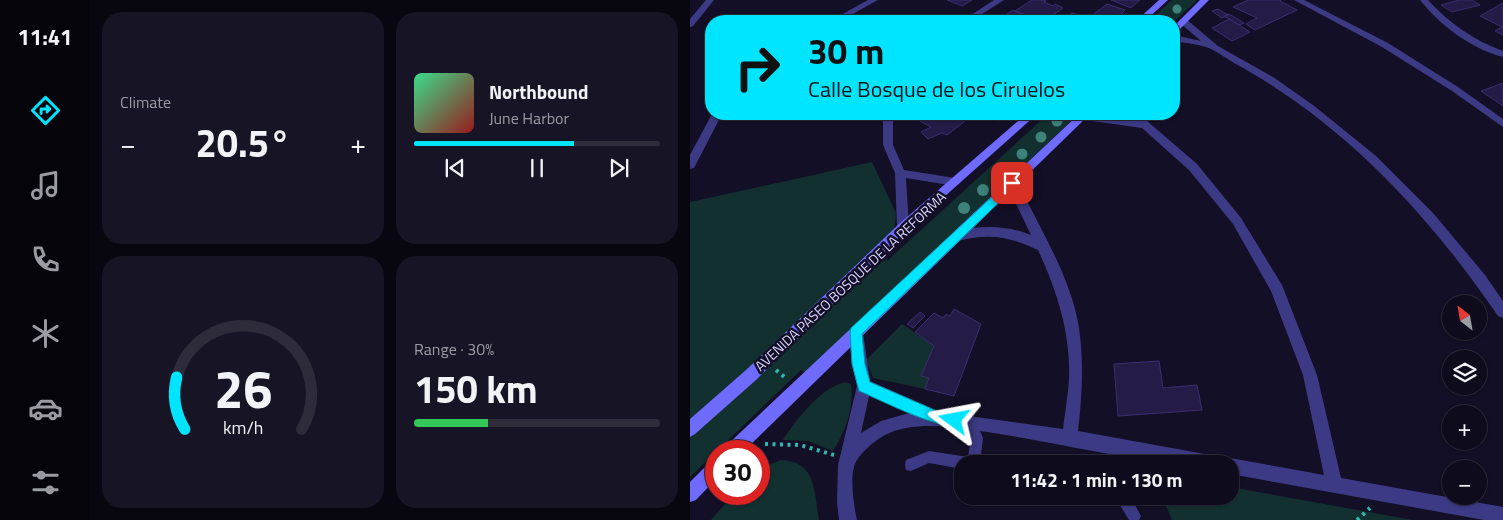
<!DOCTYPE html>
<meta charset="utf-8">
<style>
:root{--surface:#0e0b1c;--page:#171425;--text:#f1f3f6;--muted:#9b9ba3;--line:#2e2b3b;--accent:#00e5ff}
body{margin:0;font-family:"Titillium Web",sans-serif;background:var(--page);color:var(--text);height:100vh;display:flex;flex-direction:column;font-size:19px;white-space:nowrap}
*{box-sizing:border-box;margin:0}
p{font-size:16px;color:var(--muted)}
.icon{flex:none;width:28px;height:28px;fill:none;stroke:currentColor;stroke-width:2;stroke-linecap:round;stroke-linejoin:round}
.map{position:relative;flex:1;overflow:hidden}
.side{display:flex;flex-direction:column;gap:12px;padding:12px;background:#08060f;width:600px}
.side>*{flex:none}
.guide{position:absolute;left:15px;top:15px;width:475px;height:105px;border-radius:20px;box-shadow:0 1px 4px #0004,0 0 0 1px var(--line);background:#00e5ff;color:#111;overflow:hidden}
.needle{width:32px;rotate:329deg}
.fabs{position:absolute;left:752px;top:295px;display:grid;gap:10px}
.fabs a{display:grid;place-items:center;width:45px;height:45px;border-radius:50%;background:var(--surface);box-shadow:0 1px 4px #0004,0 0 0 1px var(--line);font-size:25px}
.speed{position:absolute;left:15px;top:440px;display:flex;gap:10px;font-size:25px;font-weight:700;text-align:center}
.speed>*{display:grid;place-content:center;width:65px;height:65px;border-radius:50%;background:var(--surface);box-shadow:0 1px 4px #0004,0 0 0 1px var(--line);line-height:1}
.speed .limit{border:8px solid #d22;background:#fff;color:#111}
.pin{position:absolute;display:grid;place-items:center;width:42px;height:42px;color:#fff;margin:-21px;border-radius:10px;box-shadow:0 2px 8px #0006}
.me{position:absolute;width:55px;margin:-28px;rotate:283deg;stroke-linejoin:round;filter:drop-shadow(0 0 4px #0008)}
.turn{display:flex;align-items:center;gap:18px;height:105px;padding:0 20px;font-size:22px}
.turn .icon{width:65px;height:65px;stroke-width:2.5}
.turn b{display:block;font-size:35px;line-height:42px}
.big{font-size:38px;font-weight:700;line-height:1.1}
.side .widget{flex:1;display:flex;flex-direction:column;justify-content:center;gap:8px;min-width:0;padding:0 18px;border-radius:20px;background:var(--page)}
.side .dial{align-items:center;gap:0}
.dial svg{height:130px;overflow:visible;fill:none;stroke:var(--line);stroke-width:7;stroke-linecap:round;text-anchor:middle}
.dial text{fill:var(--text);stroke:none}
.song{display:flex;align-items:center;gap:15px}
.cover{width:60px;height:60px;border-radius:8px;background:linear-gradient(135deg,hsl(150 70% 55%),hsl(0 70% 35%))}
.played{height:5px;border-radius:2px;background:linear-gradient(90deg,var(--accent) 65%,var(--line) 65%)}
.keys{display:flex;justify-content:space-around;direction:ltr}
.heat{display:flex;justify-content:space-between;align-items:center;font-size:28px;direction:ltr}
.charge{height:8px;border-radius:4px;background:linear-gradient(90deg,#34c759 30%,var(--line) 0)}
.side .tiles{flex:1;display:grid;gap:12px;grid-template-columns:repeat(2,1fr)}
.trip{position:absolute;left:264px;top:455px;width:285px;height:50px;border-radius:20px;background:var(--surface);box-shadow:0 1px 4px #0004,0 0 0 1px var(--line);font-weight:700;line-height:50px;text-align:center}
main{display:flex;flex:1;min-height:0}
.menu{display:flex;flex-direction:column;width:90px;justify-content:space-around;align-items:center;background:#06040b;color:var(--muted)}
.menu .icon{width:35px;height:35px}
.menu .current{color:var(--accent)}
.menu b{font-size:22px;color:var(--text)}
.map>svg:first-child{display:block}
</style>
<main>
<nav class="menu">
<b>11:41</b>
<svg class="icon current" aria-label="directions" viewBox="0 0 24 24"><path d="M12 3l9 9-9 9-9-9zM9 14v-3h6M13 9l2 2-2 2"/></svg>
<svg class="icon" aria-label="music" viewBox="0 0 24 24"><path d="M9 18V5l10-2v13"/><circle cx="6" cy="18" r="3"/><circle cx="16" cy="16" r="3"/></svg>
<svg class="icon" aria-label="phone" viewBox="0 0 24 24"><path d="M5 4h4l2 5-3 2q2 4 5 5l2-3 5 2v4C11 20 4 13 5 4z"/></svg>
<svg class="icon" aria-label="climate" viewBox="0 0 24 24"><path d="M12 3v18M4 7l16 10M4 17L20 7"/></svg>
<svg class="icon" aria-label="car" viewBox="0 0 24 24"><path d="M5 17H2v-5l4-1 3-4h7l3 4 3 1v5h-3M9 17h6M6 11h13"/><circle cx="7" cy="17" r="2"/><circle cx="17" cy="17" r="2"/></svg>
<svg class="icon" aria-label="filters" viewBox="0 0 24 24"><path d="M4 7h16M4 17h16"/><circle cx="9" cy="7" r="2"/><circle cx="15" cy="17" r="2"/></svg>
</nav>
<section class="side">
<div class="tiles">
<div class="widget"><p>Climate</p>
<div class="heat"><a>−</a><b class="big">20.5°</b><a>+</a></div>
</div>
<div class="widget">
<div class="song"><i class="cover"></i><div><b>Northbound</b><p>June Harbor</p></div></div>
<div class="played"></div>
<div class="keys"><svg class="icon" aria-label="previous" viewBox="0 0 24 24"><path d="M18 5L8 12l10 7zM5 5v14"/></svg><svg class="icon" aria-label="pause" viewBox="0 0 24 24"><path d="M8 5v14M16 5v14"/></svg><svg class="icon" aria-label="next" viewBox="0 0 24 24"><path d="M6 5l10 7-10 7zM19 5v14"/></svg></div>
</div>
<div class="widget dial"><svg viewBox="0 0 100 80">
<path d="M14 69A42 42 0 1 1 86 69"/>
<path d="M14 69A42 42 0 0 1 9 37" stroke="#00e5ff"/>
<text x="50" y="56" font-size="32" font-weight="700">26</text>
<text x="50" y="72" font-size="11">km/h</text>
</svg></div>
<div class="widget"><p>Range · 30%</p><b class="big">150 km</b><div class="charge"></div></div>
</div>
</section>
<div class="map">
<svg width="813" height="520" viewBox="0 0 813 520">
<rect width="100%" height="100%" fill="#130f26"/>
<!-- green -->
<path fill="#12302f" d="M482,0H507L484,22L459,21Z
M358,114H388L116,374L111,370L0,477V202L182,162L206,213L204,234L197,261Z
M212,324L244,346L231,376L239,378L235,389L183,378L176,360Z
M155,382L161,384C164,409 156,430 143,451L118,441L93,440C106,420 130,388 155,382Z
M91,460C127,461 124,493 129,520H21L44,494H69V469Z
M540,487L723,520H482L472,496H540Z"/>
<!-- building -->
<path fill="#241b47" stroke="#3b2d73" d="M257,0H282L272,6Z
M342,0H353L356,1L354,2L363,6L365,4L373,8L360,17L366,19L362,21H350L325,11Z
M421,0H450L441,8Z
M558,0H591L590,1L607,10L565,30L556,24L567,18L543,7Z
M769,0H782L790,5L762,12L751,5Z
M813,3V35L805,31L812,27L790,16Z
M417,4L435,10L431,14L436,15L429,21H414L401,16Z
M528,9L538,15L532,18L522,11Z
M323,10L325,11L350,21H307Z
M382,13L397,17L395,18L403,21H370Z
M539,14L554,23L549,25L534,16Z
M539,19L549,25L560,32L542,41L522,28Z
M813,83V106L791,91Z
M240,114H284L257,135L252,133L238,139L231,132L241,127L230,121Z
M294,114H319L309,121Z
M264,309L291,324L264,396L235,389L239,378L231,376L244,346L225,332L244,313L253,318L256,314L260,316Z
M230,312L235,316L223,328L217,324Z
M469,361L473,388L507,385L512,410L428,416L424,364Z"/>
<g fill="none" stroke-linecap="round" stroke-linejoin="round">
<!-- path -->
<path stroke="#2fb8b0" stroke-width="4" stroke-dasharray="3 4.5" stroke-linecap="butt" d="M86,370L97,379
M75,444L110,445L144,455
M667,520L680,508"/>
<!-- service -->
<path fill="#3d3a85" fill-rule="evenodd" d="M281,417L285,419L293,438L290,464H272V469L239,463L221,471L216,470L215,465L216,460L239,451L278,457L281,438L275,423L277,419Z
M422,496H440L451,516L449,520H439L430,505L424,501Z"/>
<!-- minor -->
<path fill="#3d3a85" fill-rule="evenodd" d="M16,0H24L3,26L0,27V19Z
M178,0H188L150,21H140Z
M304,0H314L281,21H272Z
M604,0H614L698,43L768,87L813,119V127L762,91L692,47Z
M730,0H738C759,23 783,40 813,51V57C780,48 751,26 730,0Z
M490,19H496L528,46L583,77L623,105L686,156L743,213L795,275L813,301V318L808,316C739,215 653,122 544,63C536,58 529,53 521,49C510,44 495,43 484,41V35L511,41L490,23Z
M22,114H32L4,168L0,169V155Z
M193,114H203V145L214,170L265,178L271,182L265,186L216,178L219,227L217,230H209L207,227L205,173L193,145Z
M393,114L444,120L438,114H449L507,164L551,218L592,285L627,375L651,478L813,507V520H794L540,474V464C520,464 499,466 479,463C427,457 375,445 322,436C286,431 230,417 195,435C184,441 167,455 164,467C160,481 164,506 167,520H149L147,502L148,465L167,386L162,364L159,332L161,328L166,326L171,328L173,332L180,381L250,412L373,429C375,412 378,396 379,379C381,334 367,291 348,250C318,236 300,233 267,241L263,239L261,236L263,233L267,231C293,225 316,225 341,235L316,183L322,179L328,183C350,229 381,277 389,328C394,363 392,397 388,431L526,456L532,458L533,462L540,458L634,475L613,375L581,291L543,224L499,170L452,128L388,119V115ZM179,396L219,413L191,421L171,433Z"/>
<!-- secondary -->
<path fill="#6f6bff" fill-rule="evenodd" d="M469,0H478L455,21H446Z
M510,0H519L487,32H484V26Z
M336,114H347L217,230L66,380L5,434L0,437V419L56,370L209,224Z
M389,114H400L54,451H35L37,445Z
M26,460V479L6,500L0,502V482L20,462Z"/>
</g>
<!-- trees -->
<g fill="#3d827b">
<circle cx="487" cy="9" r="4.5"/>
<circle cx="367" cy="121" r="5.5"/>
<circle cx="351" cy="137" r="5.5"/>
<circle cx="332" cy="154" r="5.5"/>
<circle cx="314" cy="172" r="6"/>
<circle cx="293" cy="190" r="6"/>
<circle cx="274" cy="208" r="6"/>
</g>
<!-- route -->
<path fill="#00e5ff" stroke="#0095a6" d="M322,180L327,183L326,186L172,334L175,364L180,382L247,411L269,415L271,420L269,425C252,432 189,399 169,391L162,364L160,332L161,328L319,181Z"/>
<g text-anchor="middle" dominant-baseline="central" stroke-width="5" stroke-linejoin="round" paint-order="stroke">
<!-- street labels -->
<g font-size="14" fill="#d9d4ff" stroke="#130f26">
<text transform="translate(160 281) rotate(-43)">AVENIDA PASEO BOSQUE DE LA REFORMA</text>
</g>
</g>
</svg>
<div class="fabs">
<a><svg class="needle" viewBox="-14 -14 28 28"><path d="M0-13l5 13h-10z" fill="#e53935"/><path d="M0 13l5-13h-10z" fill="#9b9ba3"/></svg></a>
<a><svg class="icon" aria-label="layers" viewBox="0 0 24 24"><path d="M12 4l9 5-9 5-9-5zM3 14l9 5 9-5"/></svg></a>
<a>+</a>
<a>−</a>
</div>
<div class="speed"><div class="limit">30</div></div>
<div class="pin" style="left:322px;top:183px;background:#d93025"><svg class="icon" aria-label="arrive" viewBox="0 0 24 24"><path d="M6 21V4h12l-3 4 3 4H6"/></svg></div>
<svg class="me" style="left:264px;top:420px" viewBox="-20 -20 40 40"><path d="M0-17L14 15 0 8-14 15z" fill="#00e5ff" stroke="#fff" stroke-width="4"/></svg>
<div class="trip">11:42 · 1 min · 130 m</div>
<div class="guide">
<div class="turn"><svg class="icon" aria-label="right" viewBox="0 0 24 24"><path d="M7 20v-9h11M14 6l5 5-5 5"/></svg><div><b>30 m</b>Calle Bosque de los Ciruelos</div></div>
</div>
</div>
</main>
